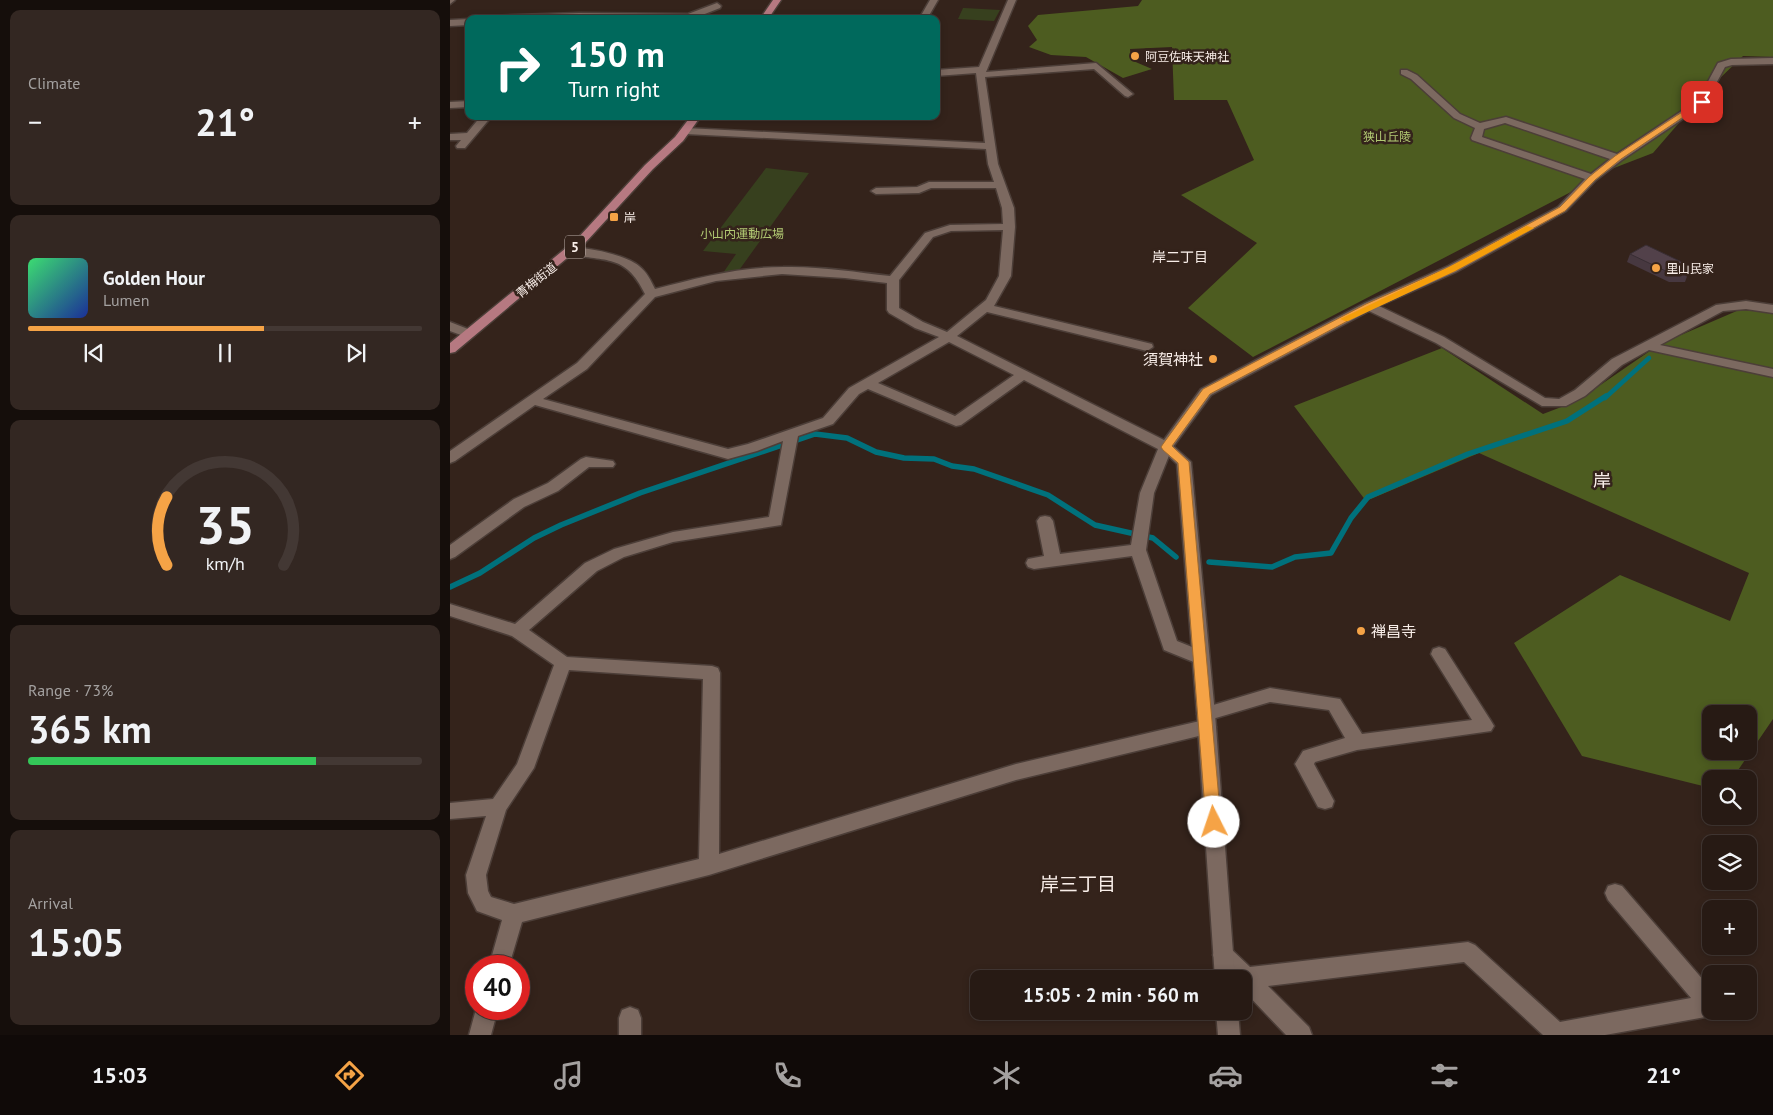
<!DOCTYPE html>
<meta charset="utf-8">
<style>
:root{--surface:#271a14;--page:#332722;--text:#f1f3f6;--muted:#a4a1a0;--line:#433834;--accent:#f5a346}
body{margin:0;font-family:"PT Sans","Noto Sans JP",sans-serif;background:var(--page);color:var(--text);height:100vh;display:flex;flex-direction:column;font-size:19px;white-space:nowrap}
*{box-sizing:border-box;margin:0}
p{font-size:16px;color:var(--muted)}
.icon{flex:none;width:28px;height:28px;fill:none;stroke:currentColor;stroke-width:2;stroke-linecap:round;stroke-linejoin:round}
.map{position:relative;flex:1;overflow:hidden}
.side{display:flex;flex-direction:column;gap:10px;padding:10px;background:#150e0b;width:450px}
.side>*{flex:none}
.banner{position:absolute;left:15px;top:15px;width:475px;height:105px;border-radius:10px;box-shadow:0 2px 8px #0003,0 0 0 1px var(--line);background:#00695c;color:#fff;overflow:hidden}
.tools{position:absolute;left:1252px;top:705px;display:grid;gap:10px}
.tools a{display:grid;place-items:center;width:55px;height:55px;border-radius:10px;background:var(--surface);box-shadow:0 2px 8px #0003,0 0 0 1px var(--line);font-size:25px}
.speed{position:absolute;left:15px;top:955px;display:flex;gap:10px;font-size:25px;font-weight:700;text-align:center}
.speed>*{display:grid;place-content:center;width:65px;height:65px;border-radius:50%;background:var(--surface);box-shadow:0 2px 8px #0003,0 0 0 1px var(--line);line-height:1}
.speed .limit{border:8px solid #d22;background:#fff;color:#111}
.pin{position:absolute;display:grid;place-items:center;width:42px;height:42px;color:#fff;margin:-21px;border-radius:10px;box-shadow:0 2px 8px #0006}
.me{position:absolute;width:55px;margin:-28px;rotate:356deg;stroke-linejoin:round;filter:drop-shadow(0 0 4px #0008)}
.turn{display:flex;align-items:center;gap:18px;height:105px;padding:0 20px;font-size:22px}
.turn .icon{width:65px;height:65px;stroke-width:2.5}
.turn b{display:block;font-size:35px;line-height:42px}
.big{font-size:38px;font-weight:600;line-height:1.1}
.side .widget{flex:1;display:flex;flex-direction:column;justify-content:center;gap:8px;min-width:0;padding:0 18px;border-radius:10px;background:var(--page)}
.side .dial{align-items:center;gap:0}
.dial svg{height:130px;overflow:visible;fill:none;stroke:var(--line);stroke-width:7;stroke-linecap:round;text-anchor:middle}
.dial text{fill:var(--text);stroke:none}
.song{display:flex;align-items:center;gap:15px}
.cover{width:60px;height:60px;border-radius:8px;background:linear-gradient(135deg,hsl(140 70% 55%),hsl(230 70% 35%))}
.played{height:5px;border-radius:2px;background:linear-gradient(90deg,var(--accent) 60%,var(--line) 60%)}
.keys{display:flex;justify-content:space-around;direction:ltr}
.heat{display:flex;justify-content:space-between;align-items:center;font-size:28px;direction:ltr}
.charge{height:8px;border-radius:4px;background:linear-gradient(90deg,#34c759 73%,var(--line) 0)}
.trip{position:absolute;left:520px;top:970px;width:282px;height:50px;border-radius:10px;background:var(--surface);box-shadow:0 2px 8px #0003,0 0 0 1px var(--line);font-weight:600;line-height:50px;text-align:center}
.menu{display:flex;height:80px;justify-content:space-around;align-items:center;background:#100a08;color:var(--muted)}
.menu .icon{width:35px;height:35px}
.menu .current{color:var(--accent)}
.menu b{font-size:22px;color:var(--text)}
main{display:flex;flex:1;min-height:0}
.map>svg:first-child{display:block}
</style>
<main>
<section class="side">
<div class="widget"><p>Climate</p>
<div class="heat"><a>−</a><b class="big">21°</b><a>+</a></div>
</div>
<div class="widget">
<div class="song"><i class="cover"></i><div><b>Golden Hour</b><p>Lumen</p></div></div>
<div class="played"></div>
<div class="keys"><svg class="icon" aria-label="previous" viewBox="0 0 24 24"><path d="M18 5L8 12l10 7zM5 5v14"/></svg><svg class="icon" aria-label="pause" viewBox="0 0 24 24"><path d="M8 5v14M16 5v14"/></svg><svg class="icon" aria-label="next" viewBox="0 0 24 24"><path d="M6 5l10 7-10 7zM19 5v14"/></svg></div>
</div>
<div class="widget dial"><svg viewBox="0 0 100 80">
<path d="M14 69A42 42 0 1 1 86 69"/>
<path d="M14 69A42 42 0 0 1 14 27" stroke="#f5a346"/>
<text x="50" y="56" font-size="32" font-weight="700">35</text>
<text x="50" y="72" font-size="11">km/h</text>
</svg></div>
<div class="widget"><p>Range · 73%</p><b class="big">365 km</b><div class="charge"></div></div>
<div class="widget"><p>Arrival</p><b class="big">15:05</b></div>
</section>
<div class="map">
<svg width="1323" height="1035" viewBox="0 0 1323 1035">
<rect width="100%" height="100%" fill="#34231b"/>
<!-- green -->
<path fill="#37401e" d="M513,8H514L550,10L544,21L508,19Z
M316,168L359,173L287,273L271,276L286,254L253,251Z"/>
<!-- forest -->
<path fill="#4d5c20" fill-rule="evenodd" d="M692,0H1323V57L1293,56L1268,80L1264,94L1241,109L1203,153L1151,173L1119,193L803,357L738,308L807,243L731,195L804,160L777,100H724L722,47L680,49L681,60L702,69L673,78L636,57L601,55L579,47L587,40L578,26L588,15L688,6Z
M1289,310L1323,312V719L1282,779H1261V788L1132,756L1064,643L1170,575L1280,621L1299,573L1029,453L916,501L844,406L992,348L1093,414L1127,401L1210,344ZM1261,714H1299V751H1261Z"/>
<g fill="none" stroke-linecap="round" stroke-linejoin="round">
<!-- stream-far1 -->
<path stroke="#00717c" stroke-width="4.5" d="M1155,398L1199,358"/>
<!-- stream -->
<path stroke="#00717c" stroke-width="5.5" d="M759,562L822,567L845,557L881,553L901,518L918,497L1018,454L1117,421L1156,396
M0,587L30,573L84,538L111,525L190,493L365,434L397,438L426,452L454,458L484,459L502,466L524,469L598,495L645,525L703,538L726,557"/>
<!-- minor casing -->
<g stroke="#4c3e38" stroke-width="3">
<path id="minor" d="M0,0H5L0,4Z
M480,0H488L477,19H469Z
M558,0H566L536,72L646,63L683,94L678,97L675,96L644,69L535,77L548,164L564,208L565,227L561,276L544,306L702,344L703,347L697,351L537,312L507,336L714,440L751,389L915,303L998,266L1108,207L1135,179L1022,140L1021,138L1025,128L1004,118L961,79L951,74V70H957L967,75L1010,114L1030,123L1056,117L1167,154L1248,100L1268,63L1281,59L1323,58V64L1282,65L1275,67L1255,104L1172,160L1146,180L1116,211L1006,272L929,306L994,337L1095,398L1109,399L1125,390L1162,359L1266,305L1296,301L1323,305V313L1296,309L1273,311L1210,345L1323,369V377L1199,350L1172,365L1135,396L1116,406H1092L986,343L919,311L761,395L722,448L704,493L696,550L727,641L757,653L759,658L757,663L751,665L714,650L682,556L584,569L578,567L576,563L578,559L594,556L587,521L590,517L595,516L600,517L603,521L610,554L681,545L690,493L708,449L574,380L511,425L506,426L418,389L409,394L383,424L348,436L331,525L223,542L174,557L147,571L79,630L117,657L262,666L268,668L270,673L269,854L566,764L754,720L750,719L747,714L750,709L820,688L890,699L912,734L1022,720L981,654L983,649L989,647L995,649L1041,721L1044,726L1041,731L907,750L865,762L864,764L884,801L882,807L875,809L868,807L845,764L853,751L895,738L879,710L820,702L759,720L763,722L766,727L763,732L757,734L566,780L259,875L72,922L59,966H39L52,920L27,911L18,893L16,875L36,816L0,819V803L43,799L67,764L104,665L62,636L0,616V604L65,624L135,563L164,549L223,532L319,517L333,441L307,451L278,459L85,405L5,461L0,463V451L127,363L195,294C175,252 154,263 116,253L114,251L116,249C132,245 176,255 189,266C197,272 201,281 205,289C247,278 289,267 333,267C369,266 405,272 440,276L475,233L500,225L553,224L552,208L546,188H481L469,193L426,194L421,191L426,188L467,187L479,182H544L538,164L536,149L236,134L231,131L236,128L535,143L526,73L486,76V70L529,67ZM1055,123L1160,159L1141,174L1032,137L1034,129ZM553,230L549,276L536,300L497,332L473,322L449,308V280L483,237L501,231ZM332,274L395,278L437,283V310L439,313L465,328L489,337L399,388L373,418L298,444L278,449L93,399L137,369L205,297L266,281ZM499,342L564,375L505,416L428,383ZM119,670L253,679L249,859L64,904L41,897L38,891L36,875L56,810L84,768Z
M267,3L271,6L270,8L242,19H32L36,16L129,13L238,14Z
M19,19V25L0,26V20Z
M31,116H42L15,148H7L6,146L11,140H0V134L17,133Z
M0,322L23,331L25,334L19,338L0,331Z
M136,457L163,461L165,464L163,467H139L108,491L74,507L5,557L0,559V545L64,499L98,483L131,459Z
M1165,884L1172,886L1261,989V1011L1269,1013L1261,1016L1155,1035H1093L1014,962L818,986L859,1027L862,1035H836L794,991V979H782L766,962L763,955L766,948L773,945L780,948L800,967L1018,942L1025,945L1110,1022L1241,998L1158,900L1155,893L1158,886Z
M180,1007L188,1010L191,1018V1035H169V1018L172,1010Z
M26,1009H48L41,1035H19Z"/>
</g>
<!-- tertiary casing -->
<g stroke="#4c3e38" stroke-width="3">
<path id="tertiary" d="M19,101V107L0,108V102Z
M716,442L721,444L741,462L765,714L785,979H765L747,714L727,464L709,447L711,444Z
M766,1011H788L790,1035H768Z"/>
</g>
<!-- primary casing -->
<g stroke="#4c3e38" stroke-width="3">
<path id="primary" d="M323,0H331L318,19H310Z
M241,116H251L233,141L203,169L135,243L5,352L0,353V343L127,239L195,165L225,137Z"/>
</g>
<!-- minor -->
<use href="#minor" fill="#7c6960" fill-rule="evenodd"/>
<!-- tertiary -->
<use href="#tertiary" fill="#7c6960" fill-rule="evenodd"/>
<!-- primary -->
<use href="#primary" fill="#b67981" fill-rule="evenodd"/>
</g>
<!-- wall -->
<path fill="#473840" d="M1180,254L1238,274L1235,282H1219L1177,262Z"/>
<!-- building -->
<path fill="#52414a" stroke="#392e34" d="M1196,245L1238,265V274H1222L1180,254Z"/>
<!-- route -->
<path fill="#f5a346" stroke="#9f6a2e" d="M1252,99L1255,102L1254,103L1171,159L1145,180L1115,211L1005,271L922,308L760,394L722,446L739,462L771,822L769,826L764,828L759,826L756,822L728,463L713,450L711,447L713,444L753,389L916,304L999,267L1110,207L1139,177L1165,156Z"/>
<!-- slow -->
<path fill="#f59e0b" d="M1077,226L1084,228L1005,271L898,321H895L890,319L999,267Z"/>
<!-- markers -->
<g fill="#f5a346" stroke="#34231b" stroke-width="2">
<circle cx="685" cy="56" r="5"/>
<rect x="159" y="212" width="10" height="10" rx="2.5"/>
<circle cx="1206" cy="268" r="5"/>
<circle cx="763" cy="359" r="5"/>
<circle cx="911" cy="631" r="5"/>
</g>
<g text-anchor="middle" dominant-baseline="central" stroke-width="5" stroke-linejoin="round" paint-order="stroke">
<!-- far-poi labels -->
<g font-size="12" fill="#f8ede8" stroke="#34231b" text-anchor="start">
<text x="695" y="56">阿豆佐味天神社</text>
<text x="174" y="217">岸</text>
<text x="1216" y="268">里山民家</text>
</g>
<!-- far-park labels -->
<g font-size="12" fill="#b2ca73" stroke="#34231b">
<text x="937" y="136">狭山丘陵</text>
<text x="292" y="233">小山内運動広場</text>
</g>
<!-- far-street labels -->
<g font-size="12" fill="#f8ede8" stroke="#34231b">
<text transform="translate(86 280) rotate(-39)">青梅街道</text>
</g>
<!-- shield labels -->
<rect fill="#34231b" stroke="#bdb0aa" stroke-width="1" x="115" y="235.5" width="20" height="23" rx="4"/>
<g font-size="14" font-weight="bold" fill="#f8ede8">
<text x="125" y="247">5</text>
</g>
<!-- far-neighbourhood labels -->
<g font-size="14" fill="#f8ede8" stroke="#34231b">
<text x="730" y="257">岸二丁目</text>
</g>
<!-- poi labels -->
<g font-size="15" fill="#f8ede8" stroke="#34231b" text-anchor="end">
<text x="753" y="359">須賀神社</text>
<text x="921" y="631" text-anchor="start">禅昌寺</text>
</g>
<!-- quarter labels -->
<g font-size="18" fill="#f8ede8" stroke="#34231b">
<text x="1152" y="480">岸</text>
</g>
<!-- near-neighbourhood labels -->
<g font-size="19" fill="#f8ede8" stroke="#34231b">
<text x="628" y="884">岸三丁目</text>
</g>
</g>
</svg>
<div class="tools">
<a><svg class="icon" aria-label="sound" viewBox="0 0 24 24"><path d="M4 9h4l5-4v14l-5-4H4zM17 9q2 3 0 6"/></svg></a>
<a><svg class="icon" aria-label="search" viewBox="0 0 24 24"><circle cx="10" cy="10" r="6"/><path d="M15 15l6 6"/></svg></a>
<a><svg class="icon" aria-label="layers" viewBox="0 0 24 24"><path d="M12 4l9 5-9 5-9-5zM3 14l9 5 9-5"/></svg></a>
<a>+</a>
<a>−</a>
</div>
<div class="speed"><div class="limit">40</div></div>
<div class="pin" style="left:1252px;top:102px;background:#d93025"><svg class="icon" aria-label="arrive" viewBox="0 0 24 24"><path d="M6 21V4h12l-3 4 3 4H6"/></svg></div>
<svg class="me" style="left:764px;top:822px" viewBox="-20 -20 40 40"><circle r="19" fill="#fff"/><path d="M0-13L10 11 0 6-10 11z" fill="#f5a346"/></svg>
<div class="trip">15:05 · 2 min · 560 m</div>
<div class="banner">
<div class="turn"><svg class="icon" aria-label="right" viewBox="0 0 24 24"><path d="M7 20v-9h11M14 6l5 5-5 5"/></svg><div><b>150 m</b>Turn right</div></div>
</div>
</div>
</main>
<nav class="menu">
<b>15:03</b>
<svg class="icon current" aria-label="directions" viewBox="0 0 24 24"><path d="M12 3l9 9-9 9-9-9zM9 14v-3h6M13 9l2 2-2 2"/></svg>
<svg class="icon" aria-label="music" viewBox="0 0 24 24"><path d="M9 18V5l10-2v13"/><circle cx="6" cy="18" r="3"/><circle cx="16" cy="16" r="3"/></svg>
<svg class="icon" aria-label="phone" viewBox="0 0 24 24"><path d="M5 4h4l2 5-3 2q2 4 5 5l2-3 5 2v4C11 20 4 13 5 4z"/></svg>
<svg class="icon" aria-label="climate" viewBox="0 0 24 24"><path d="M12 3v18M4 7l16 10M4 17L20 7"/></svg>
<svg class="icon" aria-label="car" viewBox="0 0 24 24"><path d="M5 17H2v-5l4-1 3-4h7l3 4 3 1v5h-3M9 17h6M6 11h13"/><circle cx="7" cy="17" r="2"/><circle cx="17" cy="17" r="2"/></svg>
<svg class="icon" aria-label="filters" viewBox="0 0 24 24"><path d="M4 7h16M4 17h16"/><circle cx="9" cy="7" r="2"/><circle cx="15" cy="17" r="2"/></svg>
<b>21°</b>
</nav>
